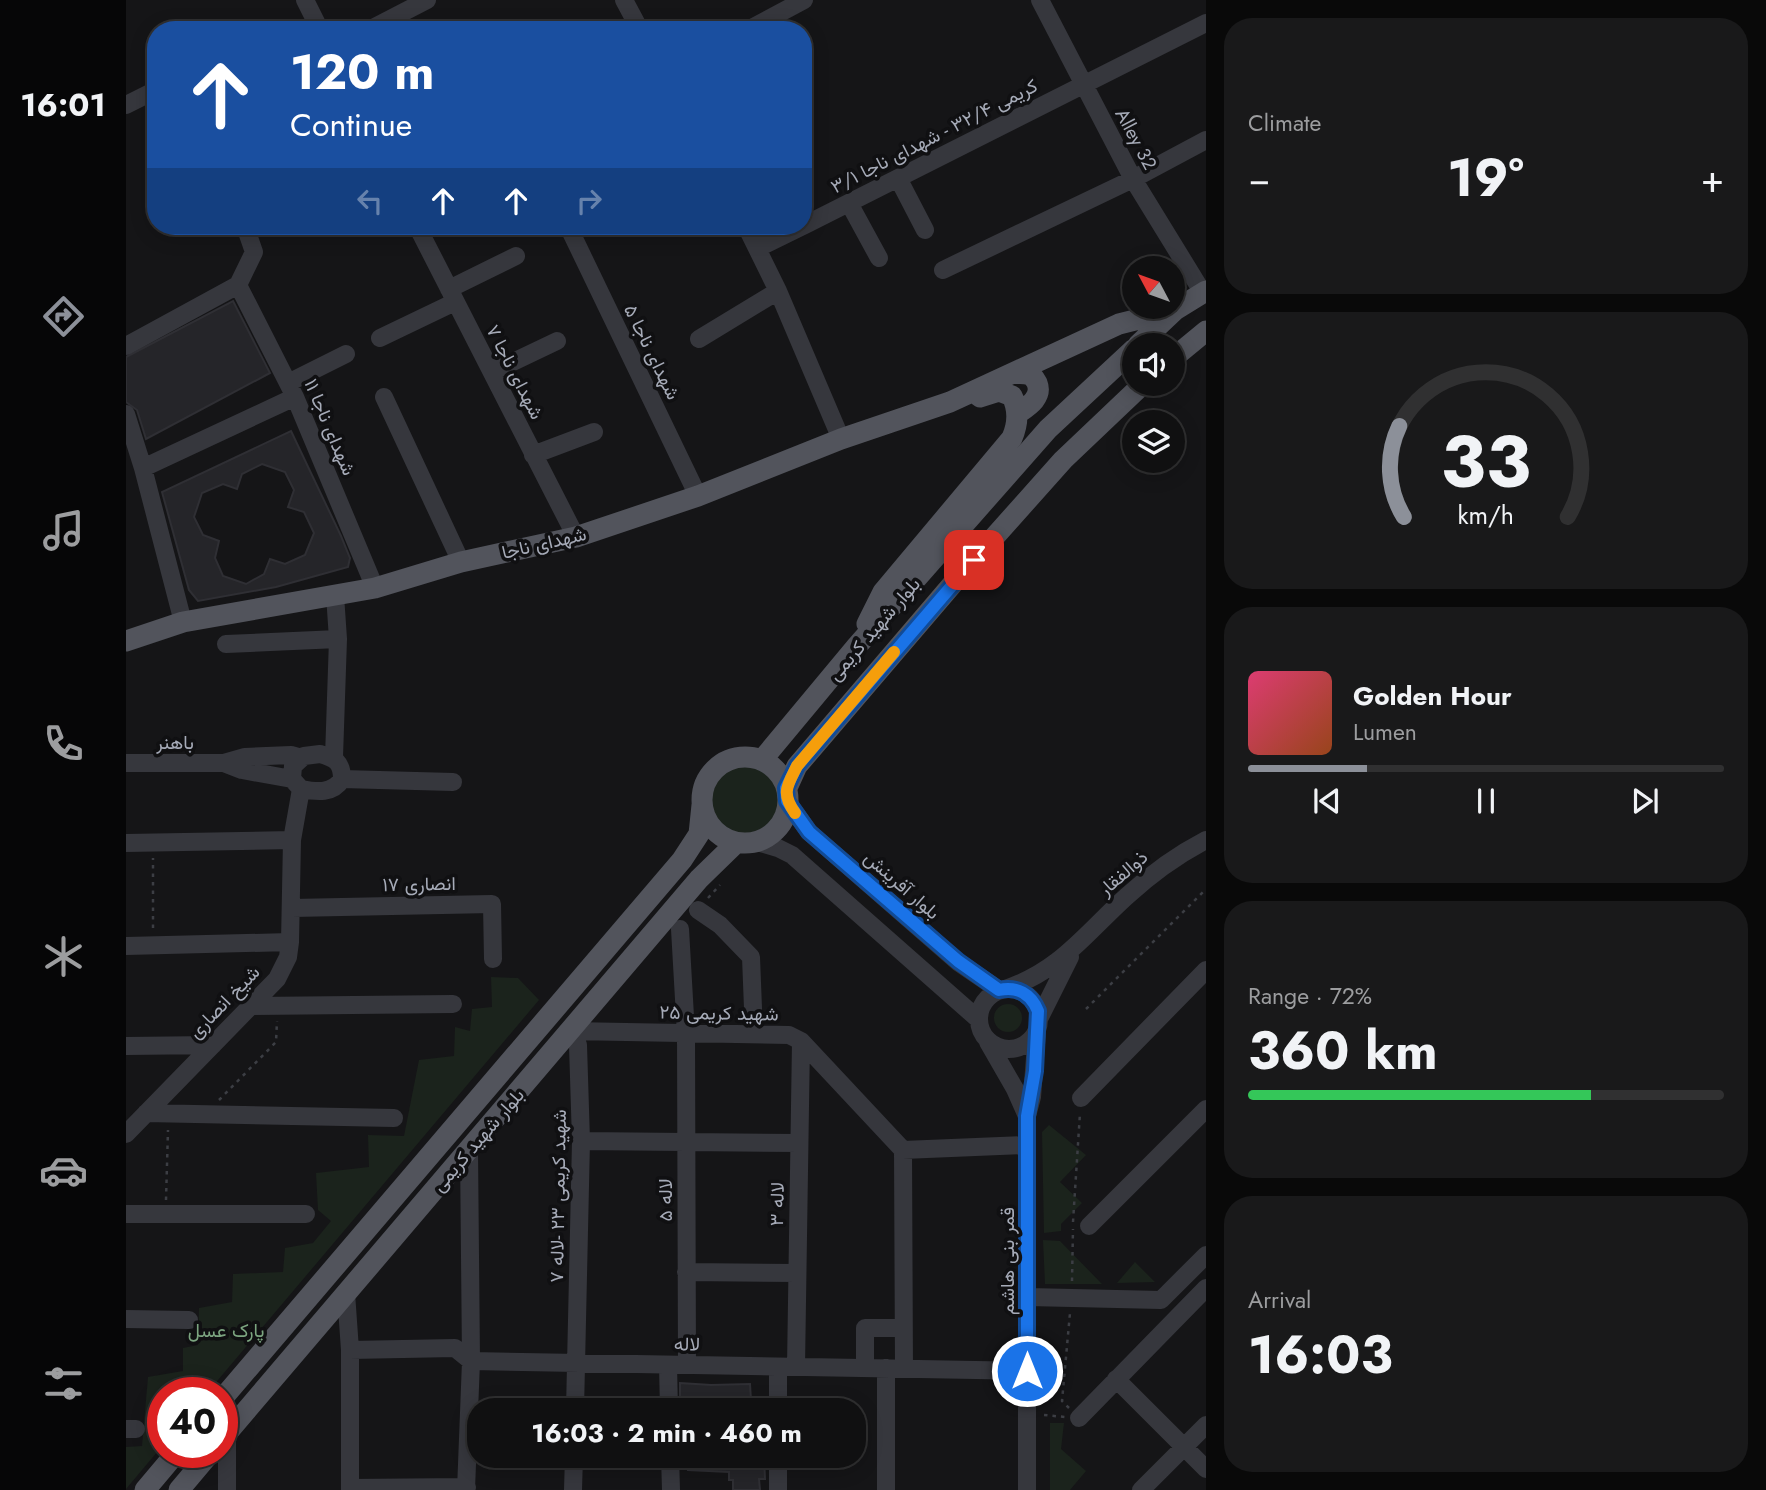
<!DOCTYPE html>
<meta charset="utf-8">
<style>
:root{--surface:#101011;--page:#19191a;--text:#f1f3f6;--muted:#9c9d9f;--line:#303031;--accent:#8c9099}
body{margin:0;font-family:Jost,Vazirmatn,sans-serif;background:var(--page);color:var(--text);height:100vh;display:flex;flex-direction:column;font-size:26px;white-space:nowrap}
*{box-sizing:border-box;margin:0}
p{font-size:23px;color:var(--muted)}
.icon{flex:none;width:38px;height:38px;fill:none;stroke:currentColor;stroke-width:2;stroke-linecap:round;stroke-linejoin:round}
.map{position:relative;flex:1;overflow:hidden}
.panel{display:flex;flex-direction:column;gap:18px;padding:18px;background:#090909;width:560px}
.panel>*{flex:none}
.guide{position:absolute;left:21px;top:21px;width:665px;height:214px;border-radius:28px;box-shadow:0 4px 18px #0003,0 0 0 2px var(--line);background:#1a4fa0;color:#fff;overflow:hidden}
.needle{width:46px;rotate:311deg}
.buttons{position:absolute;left:996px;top:256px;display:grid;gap:14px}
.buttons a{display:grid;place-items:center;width:63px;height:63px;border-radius:50%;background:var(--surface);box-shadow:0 4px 18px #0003,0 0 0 2px var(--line);font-size:35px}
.speed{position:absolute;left:21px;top:1377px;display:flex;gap:14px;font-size:35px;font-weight:700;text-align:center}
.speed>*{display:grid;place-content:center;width:91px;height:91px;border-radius:50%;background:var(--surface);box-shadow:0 4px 18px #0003,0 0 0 2px var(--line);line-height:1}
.speed .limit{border:10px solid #d22;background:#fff;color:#111}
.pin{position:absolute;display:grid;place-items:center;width:60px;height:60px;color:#fff;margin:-30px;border-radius:14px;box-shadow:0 4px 10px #0006}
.me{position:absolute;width:77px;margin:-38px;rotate:0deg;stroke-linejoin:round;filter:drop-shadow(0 0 5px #0008)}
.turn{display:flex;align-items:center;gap:24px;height:147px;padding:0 28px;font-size:32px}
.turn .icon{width:91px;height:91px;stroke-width:2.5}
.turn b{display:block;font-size:49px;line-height:60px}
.lanes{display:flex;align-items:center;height:66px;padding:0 28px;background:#0003;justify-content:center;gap:35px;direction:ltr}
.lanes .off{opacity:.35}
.big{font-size:52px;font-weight:700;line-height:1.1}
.panel .card{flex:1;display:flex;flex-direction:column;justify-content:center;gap:10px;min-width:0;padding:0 24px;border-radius:28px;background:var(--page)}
.panel .dial{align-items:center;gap:0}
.dial svg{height:182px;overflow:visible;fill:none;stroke:var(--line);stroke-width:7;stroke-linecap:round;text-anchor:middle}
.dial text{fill:var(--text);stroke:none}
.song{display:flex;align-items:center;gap:21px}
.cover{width:84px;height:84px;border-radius:10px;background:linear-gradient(135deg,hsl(340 70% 55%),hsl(20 70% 35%))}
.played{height:7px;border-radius:4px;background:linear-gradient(90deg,var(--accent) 25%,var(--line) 25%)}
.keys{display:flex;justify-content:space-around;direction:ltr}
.heat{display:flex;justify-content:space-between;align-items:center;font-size:38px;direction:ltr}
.charge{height:10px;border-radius:5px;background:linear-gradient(90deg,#34c759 72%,var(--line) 0)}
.trip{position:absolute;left:341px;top:1398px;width:399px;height:70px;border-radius:28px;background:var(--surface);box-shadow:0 4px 18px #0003,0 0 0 2px var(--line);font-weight:700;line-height:70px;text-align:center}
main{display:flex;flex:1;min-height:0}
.menu{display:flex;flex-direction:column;width:126px;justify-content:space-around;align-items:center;background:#060607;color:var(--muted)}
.menu .icon{width:49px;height:49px}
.menu .active{color:var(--accent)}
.menu b{font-size:32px;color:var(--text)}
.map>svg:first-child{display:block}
</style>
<main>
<nav class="menu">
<b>16:01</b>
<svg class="icon active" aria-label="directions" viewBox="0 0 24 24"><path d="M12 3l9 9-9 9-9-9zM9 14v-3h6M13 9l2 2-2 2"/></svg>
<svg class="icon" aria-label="music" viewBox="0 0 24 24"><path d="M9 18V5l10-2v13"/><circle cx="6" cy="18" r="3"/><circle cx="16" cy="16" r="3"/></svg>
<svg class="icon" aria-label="phone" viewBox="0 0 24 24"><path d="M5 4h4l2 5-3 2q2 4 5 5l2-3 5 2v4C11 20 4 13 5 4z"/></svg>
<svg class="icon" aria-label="climate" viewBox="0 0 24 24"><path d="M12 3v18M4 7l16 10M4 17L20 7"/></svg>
<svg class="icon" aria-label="car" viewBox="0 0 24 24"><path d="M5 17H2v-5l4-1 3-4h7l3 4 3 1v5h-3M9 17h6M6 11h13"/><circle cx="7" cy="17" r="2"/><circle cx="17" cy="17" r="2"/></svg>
<svg class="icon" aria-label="filters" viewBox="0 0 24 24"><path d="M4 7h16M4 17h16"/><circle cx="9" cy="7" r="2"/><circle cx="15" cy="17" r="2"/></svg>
</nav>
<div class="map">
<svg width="1080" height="1490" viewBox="0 0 1080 1490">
<rect width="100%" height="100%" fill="#151517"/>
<!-- green -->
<path fill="#1b231c" d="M586 800a33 33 0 1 1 66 0a33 33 0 1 1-66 0Z
M365,977L392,978L413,1000L81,1393H37V1445L0,1489V1447L16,1446L22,1377L57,1371V1348L72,1345L73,1308L106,1302L107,1274L157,1272L159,1248L187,1243L205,1221L192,1210L190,1173L243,1167L242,1135L278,1136L293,1060L328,1056L329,1027L344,1031L346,1009L366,1007Z
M868 1018a14 14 0 1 1 28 0a14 14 0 1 1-28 0Z
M923,1125L960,1155L934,1182L956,1203L935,1224V1231L918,1233L916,1132Z
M917,1240L934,1241L976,1284H919Z
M1009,1262L1029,1282L991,1283Z
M924,1423H938L935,1449L960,1471L944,1490H924Z"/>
<!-- building -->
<path fill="#252529" stroke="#2f2f34" stroke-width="2" fill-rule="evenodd" d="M107,301L144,373L20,439L11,410L0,402V357Z
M165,431L215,536L224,558L222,567L150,587L72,601L63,590L36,492ZM136,464L159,472L168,490L162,507L178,512L188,533L179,555L159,564L144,559L138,574L120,584L97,576L89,558L93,541L77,535L68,517L76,493L97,484L111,489L116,474Z
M554,1383L585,1385L624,1384L625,1400L641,1399V1410H554Z
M562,1456H638L639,1479H633L634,1490H607V1480H603V1472L562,1470Z"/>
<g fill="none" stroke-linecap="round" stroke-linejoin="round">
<!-- path -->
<path stroke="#3c3e44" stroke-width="2.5" stroke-dasharray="3.5 5" stroke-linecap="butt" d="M582,898L594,885
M27,928V858
M960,1009L1080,889
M93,1100L150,1042L151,1021
M40,1200L42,1130
M947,1222L954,1113
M946,1281L947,1229
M943,1408L936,1401L944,1313
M918,1415L939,1417"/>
<!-- minor -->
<path stroke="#36373d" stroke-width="18" d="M179,0L194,30
M498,0L514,30
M914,0L1007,179L1077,293
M243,30L301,0
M622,30L678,0
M0,105L30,90
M772,178L799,230
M723,203L753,258
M291,226L450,537
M442,226L572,496
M620,226L652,291L715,439
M677,226L1080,23
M632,248L677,226
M817,270L1007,179L1080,140
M112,285L169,397L249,588
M323,289L390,256
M254,338L329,302
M573,339L652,291
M0,346L112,285L128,252L119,226
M366,372L431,341
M162,383L220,354
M258,397L335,562
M0,414L17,468L57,622
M407,455L468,432
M17,468L169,397
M100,644L212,639
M194,754C209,758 216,762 216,779C207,794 191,792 175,789L166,779L167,766L178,756Z
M208,757L212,639L209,595
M0,763H98L119,757L165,755L176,758
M98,763L116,770L166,779
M216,779L327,782
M661,801L683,832L832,962L873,990
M631,842L652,848L666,855L852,1019
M0,843L166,840
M166,908L366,904L367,959
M572,910L594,925L625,957L628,1034
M554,929L560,1034L561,1365
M0,946L164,942
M853 1019a30 30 0 1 1 60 0a30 30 0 1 1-60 0Z
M879,989C934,971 960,933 1001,896C1025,874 1051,855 1080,840
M124,1006L327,1004
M913,1019L944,957
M862,1042L889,1089L901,1116
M0,1046L87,1045
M955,1098L1080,970
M20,1113L268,1118
M0,1134L151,979L162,957L164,942L166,840L175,789
M455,1141L673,1143
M777,1150L778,1369
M777,1150L901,1145
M0,1214H180
M963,1226L1080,1109
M560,1272L671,1273
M220,1293L224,1350V1490
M902,1297L1035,1300L1080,1255
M0,1319L63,1320
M224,1350L329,1348L345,1361L901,1371
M542,1365L543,1410
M652,1367V1410
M670,1367L675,1041
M739,1368V1328H777
M760,1368V1490
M990,1379L1080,1469
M449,1410L455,1141L452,1045L445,1031L663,1035L675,1041L777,1150
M953,1418L1080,1288
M0,1429H10
M101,1434V1490
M544,1456L545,1490
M652,1456V1490
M224,1488L341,1487
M340,1490L345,1361L343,1150
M447,1490L448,1456
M901,1490V1116L906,1097L911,1031
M1015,1490L1080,1425"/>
<!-- major -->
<path stroke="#52545c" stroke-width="21" d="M1012,345L1049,310L1080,291
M1046,359L1080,331
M887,373C892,374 900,373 904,375C907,376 910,381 911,383C917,398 901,407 891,414
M741,624L757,592L886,438C892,424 893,410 886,396L873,391L854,397
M0,641L57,622L249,588L335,562L450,537L572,496L715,439L824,402L993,324L1049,310
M576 800a43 43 0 1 1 86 0a43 43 0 1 1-86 0Z
M636,760L730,647L922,429L1008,349
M661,788L671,766L830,580L937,460L1018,383
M96,1399L556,860L573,834L576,805
M96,1439L573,879L610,843
M19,1490L51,1452
M53,1490L85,1452"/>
</g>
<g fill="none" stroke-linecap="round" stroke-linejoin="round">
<!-- route casing -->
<g stroke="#114b97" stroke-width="18">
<path id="route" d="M848,560L671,766L660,788L661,801L683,832L832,961L873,990C891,986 905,994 912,1011L909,1071L901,1116V1371"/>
</g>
<!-- route -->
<use href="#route" stroke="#1a73e8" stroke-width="12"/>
<!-- slow -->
<path stroke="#f59e0b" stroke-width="12" d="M669,813C655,793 661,786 671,766L768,652"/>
</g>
<g text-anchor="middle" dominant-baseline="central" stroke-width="7" stroke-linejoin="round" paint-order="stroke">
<!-- street labels -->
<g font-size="19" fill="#a6abb8" stroke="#101012">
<text transform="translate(808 136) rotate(-27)">کریمی ۳۲/۴ - شهدای ناجا ۳/۱</text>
<text transform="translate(1010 139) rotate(62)">Alley 32</text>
<text transform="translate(526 352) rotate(64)">شهدای ناجا ۵</text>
<text transform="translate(389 372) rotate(63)">شهدای ناجا ۷</text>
<text transform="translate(204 427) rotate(67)">شهدای ناجا ۱۱</text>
<text transform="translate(418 543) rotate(-13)">شهدای ناجا</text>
<text transform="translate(748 629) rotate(-49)">بلوار شهید کریمی</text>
<text x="49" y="742">باهنر</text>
<text transform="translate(997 873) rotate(-41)">ذوالفقار</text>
<text transform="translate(293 884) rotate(-1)">انصاری ۱۷</text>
<text transform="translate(776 885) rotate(41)">بلوار آفرینش</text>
<text transform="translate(98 1002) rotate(-46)">شیخ انصاری</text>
<text transform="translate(593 1013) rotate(1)">شهید کریمی ۲۵</text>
<text transform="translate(352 1140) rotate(-49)">بلوار شهید کریمی</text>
<text transform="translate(432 1196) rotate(-89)">شهید کریمی ۲۳ -لاله ۷</text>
<text transform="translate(539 1200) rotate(-90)">لاله ۵</text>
<text transform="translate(651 1204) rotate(-89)">لاله ۳</text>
<text transform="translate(881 1261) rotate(-90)">قمر بنی هاشم</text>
<text transform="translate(561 1344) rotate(1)">لاله</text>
</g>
<!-- park labels -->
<g font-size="19" fill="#7ca580" stroke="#101012">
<text x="100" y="1330">پارک عسل</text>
</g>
</g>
</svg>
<div class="buttons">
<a><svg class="needle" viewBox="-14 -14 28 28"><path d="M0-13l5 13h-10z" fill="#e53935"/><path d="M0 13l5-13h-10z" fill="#9c9d9f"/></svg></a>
<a><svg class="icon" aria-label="sound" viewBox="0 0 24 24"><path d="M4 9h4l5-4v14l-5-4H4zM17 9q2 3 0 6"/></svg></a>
<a><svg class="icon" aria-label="layers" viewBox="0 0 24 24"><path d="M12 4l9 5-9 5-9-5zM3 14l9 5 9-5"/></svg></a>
</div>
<div class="speed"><div class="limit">40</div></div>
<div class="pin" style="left:848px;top:560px;background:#d93025"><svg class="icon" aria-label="arrive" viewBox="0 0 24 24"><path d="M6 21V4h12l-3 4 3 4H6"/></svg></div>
<svg class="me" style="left:901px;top:1371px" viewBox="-20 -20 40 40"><circle r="17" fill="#1a73e8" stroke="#fff" stroke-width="3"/><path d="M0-11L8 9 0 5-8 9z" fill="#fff"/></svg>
<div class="trip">16:03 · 2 min · 460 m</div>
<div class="guide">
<div class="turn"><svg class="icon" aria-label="ahead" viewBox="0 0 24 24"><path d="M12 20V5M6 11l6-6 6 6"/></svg><div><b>120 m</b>Continue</div></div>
<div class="lanes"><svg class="icon off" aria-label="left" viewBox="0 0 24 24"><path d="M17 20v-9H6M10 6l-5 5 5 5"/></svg><svg class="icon" aria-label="ahead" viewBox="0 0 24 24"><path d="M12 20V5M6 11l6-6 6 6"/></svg><svg class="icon" aria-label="ahead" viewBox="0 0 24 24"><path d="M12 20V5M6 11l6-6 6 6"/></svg><svg class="icon off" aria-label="right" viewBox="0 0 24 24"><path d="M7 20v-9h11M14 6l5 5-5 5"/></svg></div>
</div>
</div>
<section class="panel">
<div class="card"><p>Climate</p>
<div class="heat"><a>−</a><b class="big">19°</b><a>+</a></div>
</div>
<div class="card dial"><svg viewBox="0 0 100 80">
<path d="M14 69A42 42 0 1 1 86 69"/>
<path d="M14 69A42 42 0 0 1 12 29" stroke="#8c9099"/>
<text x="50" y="56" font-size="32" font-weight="700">33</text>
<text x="50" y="72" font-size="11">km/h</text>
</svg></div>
<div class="card">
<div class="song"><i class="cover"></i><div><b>Golden Hour</b><p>Lumen</p></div></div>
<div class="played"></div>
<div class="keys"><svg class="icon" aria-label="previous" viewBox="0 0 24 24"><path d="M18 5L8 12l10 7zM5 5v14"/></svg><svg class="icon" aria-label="pause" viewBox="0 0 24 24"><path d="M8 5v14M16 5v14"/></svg><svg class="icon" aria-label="next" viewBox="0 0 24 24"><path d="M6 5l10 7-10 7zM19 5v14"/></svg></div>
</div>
<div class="card"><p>Range · 72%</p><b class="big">360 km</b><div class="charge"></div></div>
<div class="card"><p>Arrival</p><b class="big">16:03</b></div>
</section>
</main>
